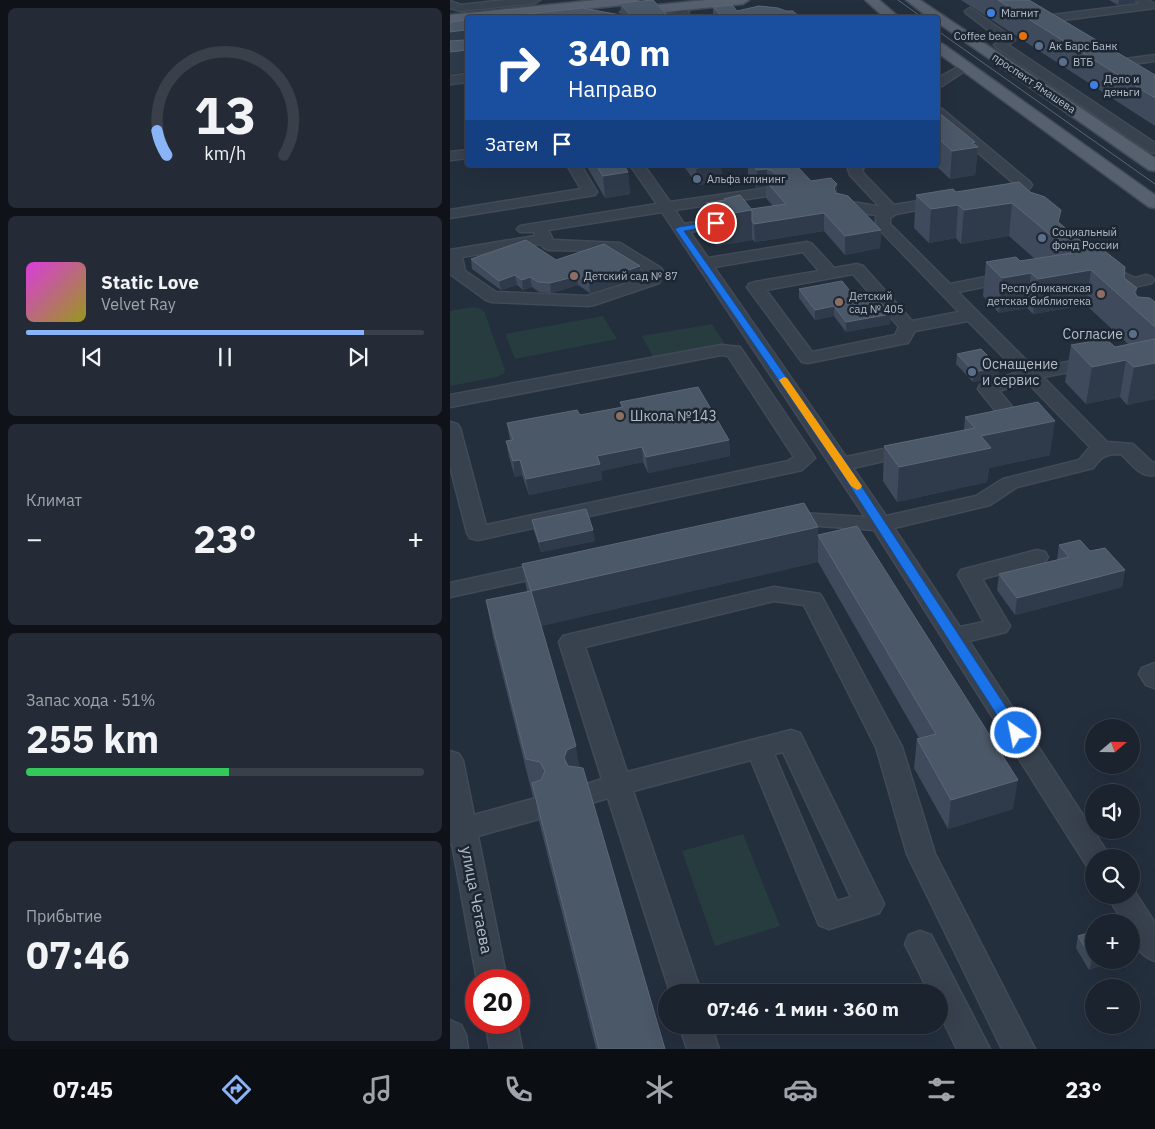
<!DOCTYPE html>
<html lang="ru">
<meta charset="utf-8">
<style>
:root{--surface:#1b232e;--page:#242b36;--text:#f1f3f6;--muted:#a0a4aa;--line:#39404a;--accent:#8ab4f8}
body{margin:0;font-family:"IBM Plex Sans",sans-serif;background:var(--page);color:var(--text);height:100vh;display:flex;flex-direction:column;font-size:19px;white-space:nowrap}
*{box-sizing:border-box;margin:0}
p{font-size:16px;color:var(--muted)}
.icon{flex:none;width:28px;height:28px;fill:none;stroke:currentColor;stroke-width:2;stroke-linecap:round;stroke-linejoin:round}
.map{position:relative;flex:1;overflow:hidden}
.sheet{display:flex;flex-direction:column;gap:8px;padding:8px;background:#0f1319;width:450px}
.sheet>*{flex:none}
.top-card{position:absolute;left:15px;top:15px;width:475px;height:152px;border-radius:5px;box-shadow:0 5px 20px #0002,0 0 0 1px var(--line);background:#1a4fa0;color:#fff;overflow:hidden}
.needle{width:32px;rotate:70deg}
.fabs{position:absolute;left:635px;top:719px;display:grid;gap:10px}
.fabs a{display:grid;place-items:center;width:55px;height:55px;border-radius:50%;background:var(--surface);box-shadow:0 5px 20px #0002,0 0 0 1px var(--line);font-size:25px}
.speed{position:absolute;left:15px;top:969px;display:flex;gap:10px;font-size:25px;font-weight:700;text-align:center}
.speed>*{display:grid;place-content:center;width:65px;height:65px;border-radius:50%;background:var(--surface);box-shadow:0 5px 20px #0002,0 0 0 1px var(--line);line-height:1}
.speed .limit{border:8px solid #d22;background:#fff;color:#111}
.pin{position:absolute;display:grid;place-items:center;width:42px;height:42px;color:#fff;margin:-21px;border:2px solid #fff;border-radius:50%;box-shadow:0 1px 5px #0007}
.me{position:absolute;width:55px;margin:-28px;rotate:327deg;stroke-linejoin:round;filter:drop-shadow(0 0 4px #0008)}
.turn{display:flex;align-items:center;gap:18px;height:105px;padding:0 20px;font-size:22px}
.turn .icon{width:65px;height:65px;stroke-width:2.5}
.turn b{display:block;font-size:35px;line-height:42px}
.then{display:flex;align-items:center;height:48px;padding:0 20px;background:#0003;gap:10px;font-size:19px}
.big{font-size:38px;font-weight:700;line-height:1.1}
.sheet .tile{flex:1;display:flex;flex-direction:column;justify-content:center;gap:8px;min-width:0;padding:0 18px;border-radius:8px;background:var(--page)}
.sheet .dial{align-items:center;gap:0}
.dial svg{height:130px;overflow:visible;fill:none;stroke:var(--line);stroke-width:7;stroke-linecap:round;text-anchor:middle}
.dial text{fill:var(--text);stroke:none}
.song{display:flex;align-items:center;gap:15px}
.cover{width:60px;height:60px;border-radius:8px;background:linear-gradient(135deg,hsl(300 70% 55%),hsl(60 70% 35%))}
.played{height:5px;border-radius:2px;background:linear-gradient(90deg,var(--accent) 85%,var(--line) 85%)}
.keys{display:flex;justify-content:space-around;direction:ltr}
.heat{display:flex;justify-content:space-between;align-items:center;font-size:28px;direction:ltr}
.charge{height:8px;border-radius:4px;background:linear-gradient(90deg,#34c759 51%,var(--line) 0)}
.trip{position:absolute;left:208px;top:984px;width:290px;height:50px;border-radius:25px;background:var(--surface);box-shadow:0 5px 20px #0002,0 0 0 1px var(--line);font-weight:700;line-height:50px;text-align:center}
.dock{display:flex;height:80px;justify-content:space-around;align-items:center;background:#0b0e12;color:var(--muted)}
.dock .icon{width:35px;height:35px}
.dock .selected{color:var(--accent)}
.dock b{font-size:22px;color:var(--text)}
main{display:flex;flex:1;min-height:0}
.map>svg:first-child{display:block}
</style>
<main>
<section class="sheet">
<div class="tile dial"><svg viewBox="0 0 100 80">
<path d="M14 69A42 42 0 1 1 86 69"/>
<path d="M14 69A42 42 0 0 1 8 54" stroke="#8ab4f8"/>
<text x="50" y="56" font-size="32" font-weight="700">13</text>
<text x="50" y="72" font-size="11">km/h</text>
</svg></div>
<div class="tile">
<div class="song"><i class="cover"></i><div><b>Static Love</b><p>Velvet Ray</p></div></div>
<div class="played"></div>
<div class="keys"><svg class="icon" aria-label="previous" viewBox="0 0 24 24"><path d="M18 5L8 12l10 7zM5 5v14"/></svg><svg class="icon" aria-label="pause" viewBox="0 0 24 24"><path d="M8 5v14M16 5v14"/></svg><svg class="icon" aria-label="next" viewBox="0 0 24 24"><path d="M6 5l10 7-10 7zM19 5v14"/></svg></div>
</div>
<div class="tile"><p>Климат</p>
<div class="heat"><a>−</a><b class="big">23°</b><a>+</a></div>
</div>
<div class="tile"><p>Запас хода · 51%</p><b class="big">255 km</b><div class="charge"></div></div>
<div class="tile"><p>Прибытие</p><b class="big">07:46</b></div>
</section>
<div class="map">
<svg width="705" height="1049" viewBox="0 0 705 1049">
<rect width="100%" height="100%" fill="#242f3e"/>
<!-- green -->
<path fill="#263c3f" d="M22,307L29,308L34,311L55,370L54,374L47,377L0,386V311Z
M153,316L167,339L65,359L55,334Z
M262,324L275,344L203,357L192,336Z
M293,834L330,926L265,946L232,851Z"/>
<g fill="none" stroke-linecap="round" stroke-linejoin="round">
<!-- minor casing -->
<g stroke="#414a57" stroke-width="3">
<path id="minor" d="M56,0H90L85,3L10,11L0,8V1L11,5Z
M684,0H697L705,4V8L598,22L599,24L598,26L594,27L582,20L587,17L690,4Z
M520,8L563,38L565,40L558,45L705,143V153L700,152L546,47L544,45L551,40L516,13L515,11Z
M234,9L239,12L238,14L225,18H205Z
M705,55V61L660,67L654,64L660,61Z
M515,63L521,66L519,68L492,86H488V78Z
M18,74V82L0,84V76Z
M488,108L492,109L580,182L582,185L576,193L547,198L542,197L540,194L542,191L567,186L488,118Z
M18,150V158L0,160V152Z
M117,165H131L147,192L145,195L0,218V210L131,189Z
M180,165H194L220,202L317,188L322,189L324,192L322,195L317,196L225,210L234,224L285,216L290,217L292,220L290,223L285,224L240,232L258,258L357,242L362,244L384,268L407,264L413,266L462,321L509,312L428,228L426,225V215C413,213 399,213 387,210L385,207L387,204C401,200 416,204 430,207L400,175L398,169L401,165H416L412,170L414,174L444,205L494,197L499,198L501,201L499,204L446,214L440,218V224L500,284L556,273L562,275L564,278L562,281L508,292L584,368L645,357L651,358L654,362L651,366L593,377L657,442L683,444L703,463L705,462V475C690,478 681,463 671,454C656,454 652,456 643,468L567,487L540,505L444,528L510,627L534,622L508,575L511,570L587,550L595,552L598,557L595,562L532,579L560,626L556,632L519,641L661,858H644V868L637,866L424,530L328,523L324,518L328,513L335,512L415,517L212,212L98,230L103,240L170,243L211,268L213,271L209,283L144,305L138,306L42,302L36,300L0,274V250L85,236L84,232H70L67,229L70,226L207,204ZM90,244L94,248L99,250L162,251L197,273L196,277L137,296L46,292L15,271L12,257ZM353,252L369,271L305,282L299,284L297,287L352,362L358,363L452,344L458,343L465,331L518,321L568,372L530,385L528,389L556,424L563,426L570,424L573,420L549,391L577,382L640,447L629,460L553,479L526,496L436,516L403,468L469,453L472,449L469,445L462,443L396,457L264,267ZM403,274L449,327L445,335L362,352L316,290Z
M651,262L685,278L696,275L702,277L704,280L702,283C693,285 686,288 677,286L645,270L643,267L645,264Z
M271,345L290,347L365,458L352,470L28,540L20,538L17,533L0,466V422L7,424L10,428L36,525L338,461L344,457L278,356L271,355L0,407V395Z
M102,561L110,563L113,568L110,573L0,597V583Z
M324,587L370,594L373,599L452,747L485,854L585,1049H552L457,854L426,747L354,605L324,601L135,647L177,772L341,730L350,733L434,904L429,913L379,929L369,925L301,760L183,791L251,992H220L158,798L135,805L125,802L122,795L125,788L152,779L109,642L113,636L121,634ZM333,752L401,897L387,901L324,754Z
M705,663V688L696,685L689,674L692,668Z
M0,751L9,754L13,761L24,815L86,798L96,801L100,809L96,817L28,836L57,980H27L2,844H0Z
M681,886L705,923V961C688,955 681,940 681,922H673L657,895H681Z
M470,931L481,935L540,1049H507L489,1012V992H479L455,944L459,935Z
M0,1020L11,1025L16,1035L18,1049H0Z
M35,1022H67L72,1049H40Z
M229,1025H261L269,1049H237Z"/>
</g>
<!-- major casing -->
<g stroke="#414a57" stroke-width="3">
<path id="major" d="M146,0H189L183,4L52,18H18V21L0,23V15Z
M256,0H299L293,4L177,16L170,12L177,8Z
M415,0H429L450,18H435Z
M456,0H470L705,158V171L699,170L488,23V18H479Z
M488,43L493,44L705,195V208L699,207L488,53Z"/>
</g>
<!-- minor -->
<use href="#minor" fill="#38414e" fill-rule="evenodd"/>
<!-- major -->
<use href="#major" fill="#56606e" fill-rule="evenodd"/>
<!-- tram -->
<path stroke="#5a6575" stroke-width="1" d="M448,0L473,18
M488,31L705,184"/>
</g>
<!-- wall -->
<path fill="#3f4b5c" d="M511,0H579L705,75V126Z
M659,0H685V3L668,5Z
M170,3L220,18H42L171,15Z
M263,7L287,11L351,18H266L263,14Z
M488,112L528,147L525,175L500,179L485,165H488Z
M136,165H174L178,172L180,194L155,198Z
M233,165H271L272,182L247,185Z
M298,165H346L361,181L387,184V194L431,230L430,248L395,255L374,231L305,242L302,239V240L267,246L257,232L256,203L274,200V199L301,209L323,206L316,198V186L307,188L298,177Z
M569,182L609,223L687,288L686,295L688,297L705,302V399L677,405L670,397L636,404L615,382L621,345L665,347L678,344L636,305L583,314L577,308L549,313L533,296L536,262L570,261L585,259L559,236L511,244L506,238L479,243L464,228L466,195L506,192Z
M21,259L106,260L190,266V276L140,293L128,285L101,293L89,292L82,287L73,290L67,285L51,290L22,269Z
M349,289L404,296L441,314L440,324L396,332L384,316L365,320L349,298Z
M507,354L549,367L548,377L523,382L506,364Z
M170,402L279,440L280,456L198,473L193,462L151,471L152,480L79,495L72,475L65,477L59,457L56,441H60L57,423L130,415L171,407Z
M515,417L600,455L539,468L537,482L447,502L433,481L434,446L514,430Z
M82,520L145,541L91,552L84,531Z
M368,527V535L563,809L498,829L464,768L467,739L469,738L368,562L91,626L130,768L215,1049H146L89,821L85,797H83L43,637L36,600L77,591L72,564Z
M609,545L675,570L672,587L565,615L547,590L549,574L607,560Z
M628,936L644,960L639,970L626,948Z"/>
<!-- shaded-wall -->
<path fill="#2f3b4b" d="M669,0H685V3L668,5Z
M15,30L18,49V72L0,74V32Z
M525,142L524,148L528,147L525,175L500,179L502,151Z
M267,165H271L272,182L247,185L246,168Z
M317,169V182L316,181V186L307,188V170Z
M178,172L180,194L155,198L153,176Z
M387,184V202L384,188Z
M562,203L559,236L511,244L514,210Z
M508,205L506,238L479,243L481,209Z
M302,210V240L267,246L265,216Z
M374,213V231L305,242L304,224Z
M431,230L430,248L395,255V236Z
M190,266V276L140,293L139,284Z
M641,270L636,305L583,314L588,279Z
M581,273L577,308L549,313L552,278Z
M65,275L67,285L51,290L49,281Z
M127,276L128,285L101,293L100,283Z
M80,277L82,287L73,290L72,280Z
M384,306V316L365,320V310Z
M441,314L440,324L396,332V322Z
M676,360L670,397L636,404L642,367Z
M705,363V399L677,405L684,367Z
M549,367L548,377L523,382L524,372Z
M605,421L600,455L539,468L537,482L447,502L449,467L531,436Z
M279,440L280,456L198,473L196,457Z
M192,447L193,462L151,471L152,480L79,495L76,479L147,456Z
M70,460L72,475L65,477L63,461Z
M368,527V562L87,627L81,591Z
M143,530L145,541L91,552L89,542Z
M675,570L672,587L565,615L567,598Z
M126,746L132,784L123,787L114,758L117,750Z
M568,780L563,809L498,829L501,800Z
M691,943L688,954L681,956V946Z
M644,958V960H670L639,970L642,959Z"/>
<!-- building -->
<path fill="#4b5868" stroke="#5c6777" d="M203,0L220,18H42L132,8L182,17L170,3Z
M548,0H579L705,75V98Z
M282,5L287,11L309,6L328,8L336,11H343L351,18H273L263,7Z
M18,20V50L0,52V41L15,40L17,38V32L15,30L0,32V22Z
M488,112L525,142L522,143L528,147L502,151L488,138Z
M146,165H174L178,172L153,176Z
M244,165H267L246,168Z
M302,165H346L361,181L381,178L387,184L384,188L386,193L398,196L431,230L395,236L374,213L304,224L302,221V210L301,209L336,204L316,181L323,179L325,174L323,171L317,169L307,170Z
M569,182L580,192L595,197L611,210L608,222L631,241L652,249L675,267L674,278L687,288L684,292L688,297L700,298L705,302V327L641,270L588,279L581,273L552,278L536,262L566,257L570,261L622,253L562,203L514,210L508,205L481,209L466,195L503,189L506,192Z
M290,195L302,210L265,216L256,203L275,200L274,199Z
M76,240L106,260L154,244L190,266L139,284L127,276L100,283L88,282L80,277L72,280L65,275L49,281L21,259Z
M392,281L404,296L422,293L441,314L396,322L384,306L365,310L349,289Z
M656,339L665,347L705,339V363L684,367L676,360L642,367L621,345Z
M531,349L549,367L524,372L507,354Z
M248,387L279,440L196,457L192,447L147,456L150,464L76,479L70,460L63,461L56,441L63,440L57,423L127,410L130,415L173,407L170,402Z
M588,402L605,421L531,436L541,448L449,467L434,446L525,428L515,417Z
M354,503L368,527L81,591L72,564Z
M136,509L143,530L89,542L82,520Z
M407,526L568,780L501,800L467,739L486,734L368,535Z
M630,540L640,551L655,548L675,570L567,598L549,574L619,557L609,545Z
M81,591L126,746L117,750L114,758L118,766L133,768L215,1049H149L82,783L91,780L95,771L90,762L76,759L36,600Z
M681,928L691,943L681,946Z
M644,931V958L642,959L628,936Z"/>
<!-- route -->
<path fill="#1a73e8" stroke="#114b97" d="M266,221L269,222V225L234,231L397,464L571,730L573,733L571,737H561L386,464L225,229L229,227Z"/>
<!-- slow -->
<path fill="#f59e0b" d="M334,377L337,378L412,486L410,489L407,490L401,486L329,380Z"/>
<!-- markers -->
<g fill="#3f7fe0" stroke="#1d2633" stroke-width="2">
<circle cx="541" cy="13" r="5"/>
<circle cx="644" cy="85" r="5"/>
</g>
<circle fill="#e8710a" stroke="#1d2633" stroke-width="2" cx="573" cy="36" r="5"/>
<g fill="#5c6f8a" stroke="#1d2633" stroke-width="2">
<circle cx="589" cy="46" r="5"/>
<circle cx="613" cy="62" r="5"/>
<circle cx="247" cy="179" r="5"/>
<circle cx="592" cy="238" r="5"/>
<circle cx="683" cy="334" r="5"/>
<circle cx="522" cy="372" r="5"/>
</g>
<g fill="#8d6e63" stroke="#1d2633" stroke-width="2">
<circle cx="124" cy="276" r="5"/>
<circle cx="651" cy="294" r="5"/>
<circle cx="389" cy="302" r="5"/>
<circle cx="170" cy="416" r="5"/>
</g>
<g text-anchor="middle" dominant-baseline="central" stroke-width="5" stroke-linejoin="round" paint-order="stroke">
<!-- far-poi labels -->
<g font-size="11" fill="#b4bcc9" stroke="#1d2633" text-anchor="start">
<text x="551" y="13">Магнит</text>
<text x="563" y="36" text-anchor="end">Coffee bean</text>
<text x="599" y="46">Ак Барс Банк</text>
<text x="623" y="62">ВТБ</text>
<text x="654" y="79">Дело и<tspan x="654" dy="13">деньги</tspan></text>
<text x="257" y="179">Альфа клининг</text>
<text x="602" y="232">Социальный<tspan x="602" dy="13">фонд России</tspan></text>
<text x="134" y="276">Детский сад № 87</text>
<text x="641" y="288" text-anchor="end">Республиканская<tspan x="641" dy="13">детская библиотека</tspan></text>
<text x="399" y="296">Детский<tspan x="399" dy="13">сад № 405</tspan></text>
</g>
<!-- far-street labels -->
<g font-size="11" fill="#b4bcc9" stroke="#1d2633">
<text transform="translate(584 83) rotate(34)">проспект Ямашева</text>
</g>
<!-- poi labels -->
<g font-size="14" fill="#b4bcc9" stroke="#1d2633" text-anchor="start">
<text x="673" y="334" text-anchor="end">Согласие</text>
<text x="532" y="364">Оснащение<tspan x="532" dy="16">и сервис</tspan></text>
<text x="180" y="416">Школа №143</text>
</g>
<!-- near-street labels -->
<g font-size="16" fill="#b4bcc9" stroke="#1d2633">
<text transform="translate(27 900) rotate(79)">улица Четаева</text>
</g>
</g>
</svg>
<div class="fabs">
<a><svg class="needle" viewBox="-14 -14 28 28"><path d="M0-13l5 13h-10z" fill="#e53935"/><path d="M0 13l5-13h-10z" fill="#a0a4aa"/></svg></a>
<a><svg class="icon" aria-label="sound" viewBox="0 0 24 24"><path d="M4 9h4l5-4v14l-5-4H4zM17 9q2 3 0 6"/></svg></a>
<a><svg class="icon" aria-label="search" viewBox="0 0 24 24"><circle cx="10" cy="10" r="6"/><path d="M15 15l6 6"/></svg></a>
<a>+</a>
<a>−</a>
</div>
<div class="speed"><div class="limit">20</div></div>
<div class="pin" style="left:266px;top:223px;background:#d93025"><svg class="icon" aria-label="arrive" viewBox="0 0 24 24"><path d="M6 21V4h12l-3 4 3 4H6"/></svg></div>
<svg class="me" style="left:566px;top:733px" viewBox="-20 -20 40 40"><circle r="17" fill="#1a73e8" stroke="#fff" stroke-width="3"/><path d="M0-11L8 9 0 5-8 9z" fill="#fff"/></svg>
<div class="trip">07:46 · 1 мин · 360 m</div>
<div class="top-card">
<div class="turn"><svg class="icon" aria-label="right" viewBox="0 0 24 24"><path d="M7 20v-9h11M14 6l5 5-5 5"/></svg><div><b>340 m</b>Направо</div></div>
<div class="then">Затем<svg class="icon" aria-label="arrive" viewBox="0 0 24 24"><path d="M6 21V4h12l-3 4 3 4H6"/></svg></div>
</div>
</div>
</main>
<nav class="dock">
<b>07:45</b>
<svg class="icon selected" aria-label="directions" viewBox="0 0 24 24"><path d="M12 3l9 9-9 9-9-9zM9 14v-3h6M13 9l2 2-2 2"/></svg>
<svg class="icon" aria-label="music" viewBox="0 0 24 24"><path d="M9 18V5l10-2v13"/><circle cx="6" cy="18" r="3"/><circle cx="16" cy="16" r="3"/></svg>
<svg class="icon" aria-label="phone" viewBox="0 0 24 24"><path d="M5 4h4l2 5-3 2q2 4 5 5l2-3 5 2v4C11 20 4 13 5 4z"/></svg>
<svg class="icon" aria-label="climate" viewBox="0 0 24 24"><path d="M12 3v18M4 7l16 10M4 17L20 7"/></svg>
<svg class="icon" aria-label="car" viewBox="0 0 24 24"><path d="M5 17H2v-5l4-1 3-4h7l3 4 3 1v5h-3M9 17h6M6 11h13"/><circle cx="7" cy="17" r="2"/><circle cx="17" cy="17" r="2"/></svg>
<svg class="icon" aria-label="filters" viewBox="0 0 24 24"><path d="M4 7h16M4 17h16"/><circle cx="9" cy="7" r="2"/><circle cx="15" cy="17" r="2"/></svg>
<b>23°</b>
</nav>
